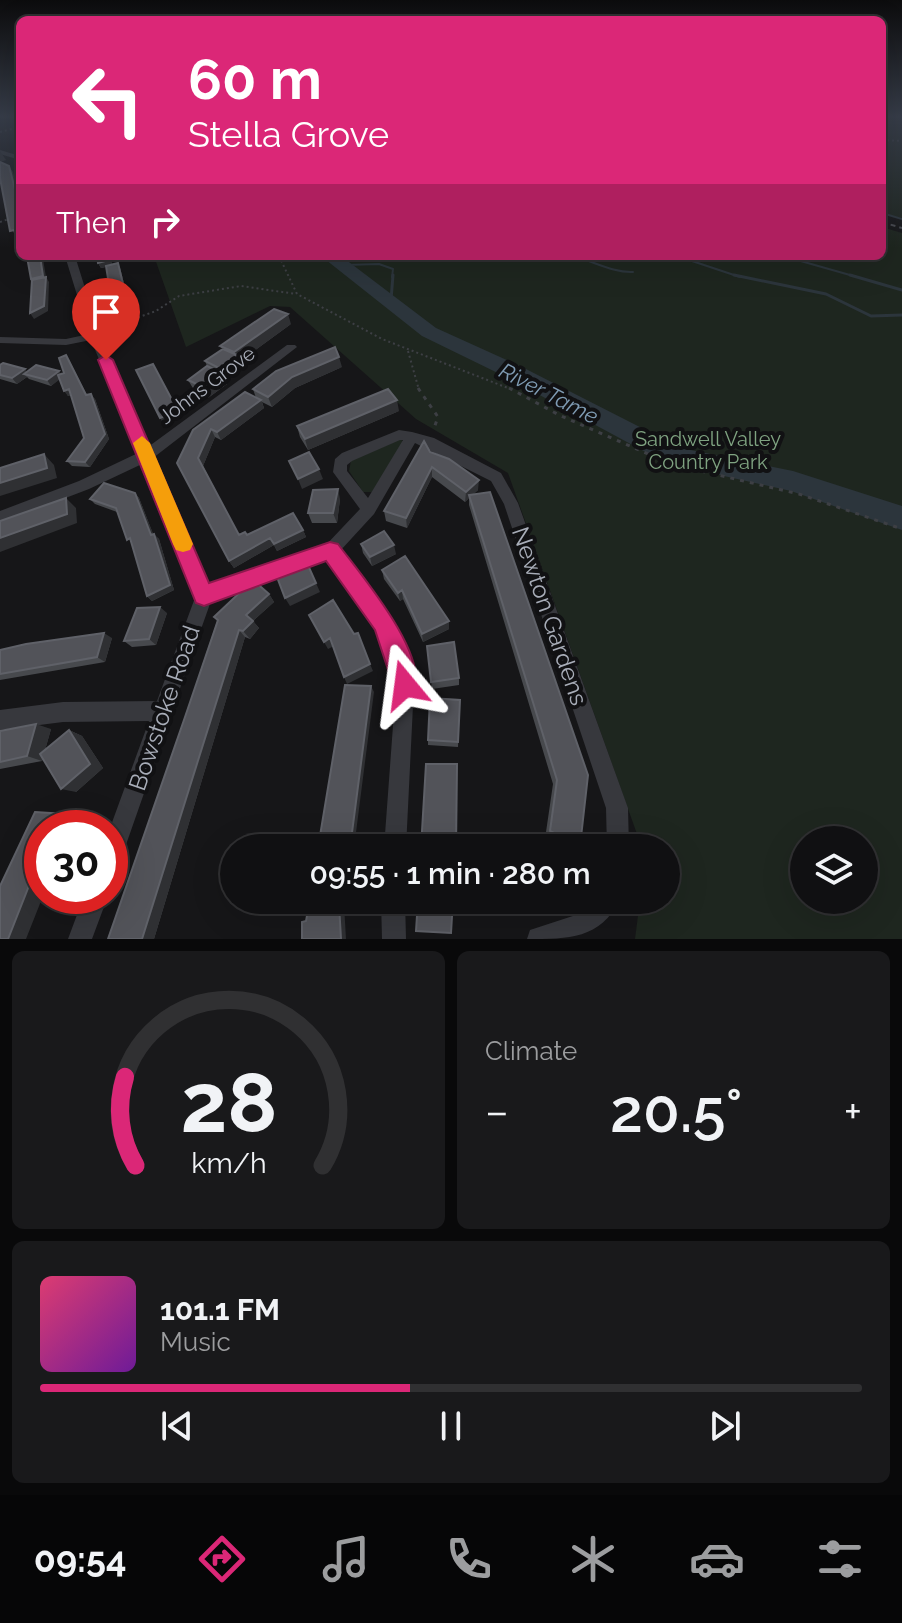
<!DOCTYPE html>
<meta charset="utf-8">
<style>
:root{--surface:#101012;--page:#19191b;--text:#f1f3f6;--muted:#9c9d9f;--line:#303032;--accent:#db2777}
body{margin:0;font-family:Raleway,sans-serif;background:var(--page);color:var(--text);height:100vh;display:flex;flex-direction:column;font-size:30px;white-space:nowrap}
*{box-sizing:border-box;margin:0}
p{font-size:26px;color:var(--muted)}
.icon{flex:none;width:44px;height:44px;fill:none;stroke:currentColor;stroke-width:2;stroke-linecap:round;stroke-linejoin:round}
.map{position:relative;height:939px;overflow:hidden}
.drawer{display:flex;flex-direction:column;gap:12px;padding:12px;background:#09090a;flex:1}
.drawer>*{flex:none}
.hud{position:absolute;left:16px;top:16px;width:870px;height:244px;border-radius:12px;box-shadow:0 8px 32px #0002,0 0 0 2px var(--line);background:#db2777;color:#fff;overflow:hidden}
.controls{position:absolute;left:790px;top:826px;display:grid;gap:16px}
.controls a{display:grid;place-items:center;width:88px;height:88px;border-radius:50%;background:var(--surface);box-shadow:0 8px 32px #0002,0 0 0 2px var(--line);font-size:40px}
.speed{position:absolute;left:24px;top:810px;display:flex;gap:16px;font-size:40px;font-weight:700;text-align:center}
.speed>*{display:grid;place-content:center;width:104px;height:104px;border-radius:50%;background:var(--surface);box-shadow:0 8px 32px #0002,0 0 0 2px var(--line);line-height:1}
.speed .limit{border:12px solid #d22;background:#fff;color:#111}
.pin{position:absolute;display:grid;place-items:center;width:68px;height:68px;color:#fff;margin:-82px -34px;border-radius:50% 50% 50% 0;rotate:-45deg;box-shadow:0 0 8px #0007}
.pin .icon{rotate:45deg}
.me{position:absolute;width:88px;margin:-44px;rotate:344deg;stroke-linejoin:round;filter:drop-shadow(0 0 6px #0008)}
.turn{display:flex;align-items:center;gap:28px;height:168px;padding:0 40px;font-size:36px}
.turn .icon{width:104px;height:104px;stroke-width:2.5}
.turn b{display:block;font-size:56px;line-height:68px}
.then{display:flex;align-items:center;height:76px;padding:0 40px;background:#0003;gap:16px;font-size:30px}
.big{font-size:60px;font-weight:600;line-height:1.1}
.drawer .card{flex:1;display:flex;flex-direction:column;justify-content:center;gap:12px;min-width:0;padding:0 28px;border-radius:12px;background:var(--page)}
.drawer .dial{align-items:center;gap:0}
.dial svg{height:208px;overflow:visible;fill:none;stroke:var(--line);stroke-width:7;stroke-linecap:round;text-anchor:middle}
.dial text{fill:var(--text);stroke:none}
.song{display:flex;align-items:center;gap:24px}
.cover{width:96px;height:96px;border-radius:12px;background:linear-gradient(135deg,hsl(340 70% 55%),hsl(280 70% 35%))}
.played{height:8px;border-radius:4px;background:linear-gradient(90deg,var(--accent) 45%,var(--line) 45%)}
.keys{display:flex;justify-content:space-around;direction:ltr}
.heat{display:flex;justify-content:space-between;align-items:center;font-size:44px;direction:ltr}
.drawer .tiles{flex:1;display:grid;gap:12px;grid-template-columns:1fr 1fr}
.card:last-child{grid-column:span 2}
.trip{position:absolute;left:220px;top:834px;width:460px;height:80px;border-radius:40px;background:var(--surface);box-shadow:0 8px 32px #0002,0 0 0 2px var(--line);font-weight:600;line-height:80px;text-align:center}
.menu{display:flex;height:128px;justify-content:space-around;align-items:center;background:#060607;color:var(--muted)}
.menu .icon{width:56px;height:56px}
.menu .selected{color:var(--accent)}
.menu b{font-size:36px;color:var(--text)}
.map>svg:first-child{display:block}
</style>
<div class="map">
<svg width="902" height="939" viewBox="0 0 902 939">
<rect width="100%" height="100%" fill="#161618"/>
<!-- green -->
<path fill="#1e261f" fill-rule="evenodd" d="M882,116H902V218L882,213Z
M882,227L902,233V939H635L640,900H666V848H642L508,473L416,419L290,307L270,306L186,347L154,256H882ZM804,840H864V900H804Z
M401,439L403,442L372,492H363L349,471L351,461Z"/>
<g fill="none" stroke-linecap="round" stroke-linejoin="round">
<!-- stream-far1 -->
<path stroke="#2c353c" stroke-width="2" d="M882,213L902,219
M573,256C593,261 613,273 633,272
M677,256L740,277
M783,256L857,277
M345,265L379,264L393,269L392,277"/>
<!-- stream -->
<path stroke="#2c353c" stroke-width="3" d="M734,275L826,294L871,316L902,315
M850,275L902,290
M391,300L393,275"/>
<!-- river -->
<path fill="#2c353c" fill-rule="evenodd" d="M321,256H341L436,328L522,367L681,448L793,471L902,506V530L791,491L666,463L506,377L422,336Z"/>
<!-- path-far1 -->
<path stroke="#3d3f44" stroke-width="2" stroke-dasharray="2 3" stroke-linecap="butt" d="M0,132L20,127
M882,140L902,141
M0,222L9,219
M279,256L297,294L382,339L513,390
M105,329L156,311L179,296L241,286L296,294
M408,351L419,390"/>
<!-- path -->
<path stroke="#3d3f44" stroke-width="3" stroke-dasharray="4 6" stroke-linecap="butt" d="M418,388L438,417L433,431
M509,388L559,415L671,464L799,494L902,529"/>
<!-- minor -->
<path fill="#37383d" fill-rule="evenodd" d="M0,150L20,156V160L0,154Z
M65,256H75L100,336L148,447L287,345H295L297,347L153,458L208,586L325,546L360,509L333,472L335,459L342,453L399,430L412,432L434,438L501,473L518,503L628,808L629,848H607L606,808L504,504L491,481L415,443L374,514L340,551L390,617L407,655L414,685L406,848H384L396,685L389,655L378,629L327,559L211,601L173,708L175,711L170,719L121,859L118,867L110,870V828L149,721L63,722L0,730V710L63,702L157,701L196,595L142,464L89,489L0,523V511L79,481L138,453L91,340L66,345L0,343V337L66,339L89,334ZM400,440H403L368,498L347,471V465L352,461Z
M84,896H108L92,939H68Z
M381,900H405L406,939H382Z
M593,900H620C600,939 569,939 527,939L530,930L582,913Z"/>
<!-- rail -->
<path stroke="#4a4c52" stroke-width="2" stroke-dasharray="5 4" stroke-linecap="butt" d="M882,222L902,228"/>
</g>
<!-- wall -->
<path fill="#47494d" d="M97,256H110L112,265L120,268L131,310L114,303L111,297L106,267L101,268L98,263Z
M291,324L239,362L241,365L224,378L227,384L208,398L194,390L188,380L207,366L205,361L222,349L220,346Z
M69,360L87,395L95,399L109,439L90,467L72,466L67,461L84,438L71,395L68,396L59,379L51,386L29,379L27,377L17,384L0,379V365L27,372L61,374L64,373Z
M342,367L295,388L272,407L262,402L264,408L221,440L215,437L203,466L239,535L303,530L306,537L277,551L274,545L234,568L229,561L193,430L256,398L253,389Z
M399,411L308,450L300,437L297,426Z
M430,452L478,490L473,494L580,846L575,847L546,832L553,784L469,505V498L465,502L432,477L407,528L386,521L384,511Z
M135,493L139,498L153,534L159,539L174,590L152,601L147,596L132,545L117,512L95,504L90,499Z
M340,499L337,523H312L308,513Z
M361,544L396,554L372,566L363,553Z
M382,570L449,629L423,642L403,599L400,601L384,579Z
M269,594L274,602L253,621L259,628L250,639L245,637L154,939H108L185,717L217,621L214,617Z
M167,613L156,645L132,647L124,641Z
M112,638L105,662L0,680V650Z
M427,646L459,678V685L432,689Z
M460,700L458,747L428,745V740Z
M51,729L45,750L69,730L82,736L103,768L76,792L43,759L42,761L0,769V731Z"/>
<!-- shaded-wall -->
<path fill="#2f3033" d="M0,151L6,160L0,162Z
M9,166L13,172L20,199V224Z
M40,256L43,259L46,277L49,282L48,311L34,319L30,313L34,284L31,279Z
M109,256H110L112,265L101,268L98,263Z
M118,263L120,268L131,310L128,305Z
M288,314L291,324L239,362L241,365L224,378L227,384L208,398L203,387L222,373L219,368L236,356L234,352Z
M339,357L342,367L295,388L272,407L268,397L292,377Z
M153,364L181,416L163,423L160,418Z
M25,369L29,375L24,374L27,377L17,384L12,378Z
M59,371L63,377L51,386L47,380Z
M69,389L74,394L68,396L64,391Z
M91,394L95,399L109,439L90,467L85,462Z
M261,400L264,408L221,440L217,432Z
M397,400L399,411L308,450L305,439Z
M211,429L215,437L203,466L198,458Z
M44,454L54,465L57,478L0,496V483Z
M432,467V477L407,528L406,518Z
M319,469L323,479L302,489L298,479Z
M479,480L478,490L470,498L469,495V498L465,502L466,492Z
M338,489L340,499L337,523L333,513Z
M135,493L139,498L156,541L151,535Z
M66,498L76,508L77,523L0,552V538Z
M303,530L306,537L277,551L274,545L234,568L229,561L270,538Z
M154,534L159,539L174,590L152,601L147,596Z
M394,545L396,554L372,566L370,557Z
M316,583L320,592L290,606L285,598Z
M402,590L403,599L400,601L398,593Z
M269,594L274,602L253,621L259,628L250,639L243,631L246,615Z
M160,607L167,613L156,645L149,639Z
M449,621V629L423,642L422,634Z
M239,630L245,637L154,939H142Z
M104,633L112,638L105,662L97,657Z
M330,638L334,646L328,649L324,642Z
M370,664L373,671L347,684L344,677Z
M371,686L374,692L354,848H350Z
M36,724L51,729L42,761L27,756Z
M69,730L82,736L103,768L76,792L61,789Z
M65,814L79,816L74,828H58Z
M42,864L43,896L26,939H8L36,868Z
M344,900H348V903L344,904L346,939H341L339,904Z"/>
<!-- building -->
<path fill="#525359" stroke="#5f6168" stroke-width="2" d="M0,162L9,166L19,205L17,206L20,224V248L14,230L10,231L0,178Z
M30,256H40L43,276L31,279L27,257Z
M97,256H109V260L98,263Z
M118,263L128,305L111,297L106,266Z
M46,277L44,306L30,313L32,280Z
M274,309L288,314L234,352L220,346Z
M335,347L339,357L292,377L268,397L253,389L276,371Z
M223,349L237,355L219,368L205,361Z
M66,355L86,395L91,394L105,434L85,462L67,461L84,438L69,389L64,391L58,375L64,373L59,358Z
M3,363L25,369L12,378L0,375V365Z
M153,364L178,411L160,418L136,370Z
M36,365L59,371L47,380L24,374Z
M207,366L222,373L203,387L188,380Z
M388,389L397,400L305,439L297,426Z
M245,392L261,400L217,432L211,429L198,458L239,535L245,532L247,535L293,513L303,530L274,544L270,538L229,561L177,463L193,430Z
M424,441L430,452L449,459L479,480L466,492L432,467L406,518L384,511Z
M309,452L319,469L298,479L289,461Z
M44,454L47,468L0,483V468Z
M104,483L135,493L151,535L154,534L170,585L147,596L130,538L127,540L116,508L90,499Z
M338,489L333,513H308L313,490Z
M490,492L588,775L580,846L550,831L557,780L469,495Z
M66,498L67,514L0,538V521Z
M384,531L394,545L370,557L361,544Z
M405,556L449,621L422,634L402,590L398,593L382,570Z
M307,563L316,583L285,598L277,577Z
M253,580L269,594L246,615L253,621L243,631L239,630L142,939H108L185,717L218,620L214,617Z
M333,600L354,634L358,633L370,664L344,677L330,638L324,642L309,615Z
M160,607L149,639L124,641L137,608Z
M104,633L97,657L0,674V650L26,644Z
M454,642L459,678L431,682L427,646Z
M345,685L371,686L350,848H318Z
M430,698L460,700L458,742L428,740Z
M36,724L27,756L0,762V731Z
M69,730L90,764L61,789L40,754Z
M426,764H457L456,848H421Z
M35,812L65,814L58,828H42V864L40,868H36L8,939H0V886Z
M535,842L537,848H516Z
M310,900H344L343,904H339L341,939H302V922L306,921Z
M418,900H453L451,933L416,931Z"/>
<!-- sky -->
<linearGradient id="sky" x2="0" y2="1"><stop stop-color="#0c0c0d"/><stop offset="0.47" stop-color="#363c48"/><stop offset="1" stop-color="#363c48" stop-opacity="0"/></linearGradient>
<rect width="902" height="248" fill="url(#sky)"/>
<!-- route -->
<path fill="#db2777" stroke="#8e194d" stroke-width="2" d="M106,355L113,360L209,583L330,542L338,544C361,575 430,655 414,694L405,698L396,694L375,630L326,561L204,606L196,603L98,360Z"/>
<!-- slow -->
<path fill="#f59e0b" d="M142,436L150,443L193,544L190,550L183,552L176,550L173,544L133,443Z"/>
<g text-anchor="middle" dominant-baseline="central" stroke-width="8" stroke-linejoin="round" paint-order="stroke">
<!-- street labels -->
<g font-size="20" fill="#a8adb8" stroke="#111113">
<text transform="translate(207 385) rotate(-37)">Johns Grove</text>
</g>
<!-- park labels -->
<g font-size="20" fill="#7fa381" stroke="#111113">
<text x="708" y="439">Sandwell Valley<tspan x="708" dy="23">Country Park</tspan></text>
</g>
<!-- water labels -->
<g font-size="22" font-style="italic" fill="#7f9bb3" stroke="#111113">
<text transform="translate(549 393) rotate(27)">River Tame</text>
</g>
<!-- near-street labels -->
<g font-size="24" fill="#a8adb8" stroke="#111113">
<text transform="translate(550 616) rotate(71)">Newton Gardens</text>
<text transform="translate(164 708) rotate(-71)">Bowstoke Road</text>
</g>
</g>
</svg>
<div class="controls">
<a><svg class="icon" aria-label="layers" viewBox="0 0 24 24"><path d="M12 4l9 5-9 5-9-5zM3 14l9 5 9-5"/></svg></a>
</div>
<div class="speed"><div class="limit">30</div></div>
<div class="pin" style="left:106px;top:360px;background:#d93025"><svg class="icon" aria-label="arrive" viewBox="0 0 24 24"><path d="M6 21V4h12l-3 4 3 4H6"/></svg></div>
<svg class="me" style="left:405px;top:685px" viewBox="-20 -20 40 40"><path d="M0-17L14 15 0 8-14 15z" fill="#db2777" stroke="#fff" stroke-width="4"/></svg>
<div class="trip">09:55 · 1 min · 280 m</div>
<div class="hud">
<div class="turn"><svg class="icon" aria-label="left" viewBox="0 0 24 24"><path d="M17 20v-9H6M10 6l-5 5 5 5"/></svg><div><b>60 m</b>Stella Grove</div></div>
<div class="then">Then<svg class="icon" aria-label="right" viewBox="0 0 24 24"><path d="M7 20v-9h11M14 6l5 5-5 5"/></svg></div>
</div>
</div>
<section class="drawer">
<div class="tiles">
<div class="card dial"><svg viewBox="0 0 100 80">
<path d="M14 69A42 42 0 1 1 86 69"/>
<path d="M14 69A42 42 0 0 1 10 35" stroke="#db2777"/>
<text x="50" y="56" font-size="32" font-weight="700">28</text>
<text x="50" y="72" font-size="11">km/h</text>
</svg></div>
<div class="card"><p>Climate</p>
<div class="heat"><a>−</a><b class="big">20.5°</b><a>+</a></div>
</div>
<div class="card">
<div class="song"><i class="cover"></i><div><b>101.1 FM</b><p>Music</p></div></div>
<div class="played"></div>
<div class="keys"><svg class="icon" aria-label="previous" viewBox="0 0 24 24"><path d="M18 5L8 12l10 7zM5 5v14"/></svg><svg class="icon" aria-label="pause" viewBox="0 0 24 24"><path d="M8 5v14M16 5v14"/></svg><svg class="icon" aria-label="next" viewBox="0 0 24 24"><path d="M6 5l10 7-10 7zM19 5v14"/></svg></div>
</div>
</div>
</section>
<nav class="menu">
<b>09:54</b>
<svg class="icon selected" aria-label="directions" viewBox="0 0 24 24"><path d="M12 3l9 9-9 9-9-9zM9 14v-3h6M13 9l2 2-2 2"/></svg>
<svg class="icon" aria-label="music" viewBox="0 0 24 24"><path d="M9 18V5l10-2v13"/><circle cx="6" cy="18" r="3"/><circle cx="16" cy="16" r="3"/></svg>
<svg class="icon" aria-label="phone" viewBox="0 0 24 24"><path d="M5 4h4l2 5-3 2q2 4 5 5l2-3 5 2v4C11 20 4 13 5 4z"/></svg>
<svg class="icon" aria-label="climate" viewBox="0 0 24 24"><path d="M12 3v18M4 7l16 10M4 17L20 7"/></svg>
<svg class="icon" aria-label="car" viewBox="0 0 24 24"><path d="M5 17H2v-5l4-1 3-4h7l3 4 3 1v5h-3M9 17h6M6 11h13"/><circle cx="7" cy="17" r="2"/><circle cx="17" cy="17" r="2"/></svg>
<svg class="icon" aria-label="filters" viewBox="0 0 24 24"><path d="M4 7h16M4 17h16"/><circle cx="9" cy="7" r="2"/><circle cx="15" cy="17" r="2"/></svg>
</nav>
